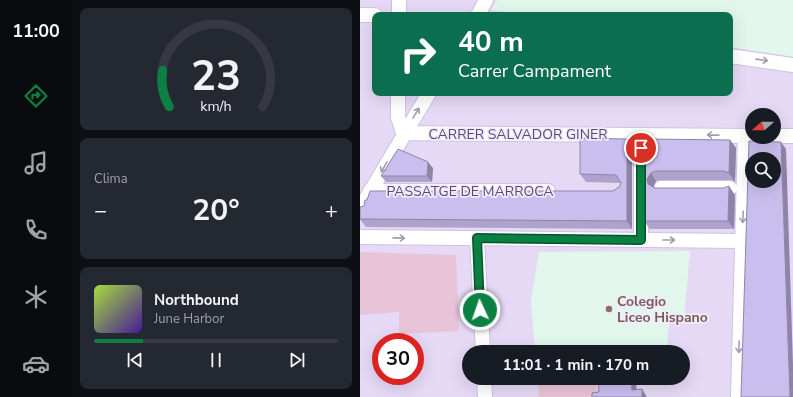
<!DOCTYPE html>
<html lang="es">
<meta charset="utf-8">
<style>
:root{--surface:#171b24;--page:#242831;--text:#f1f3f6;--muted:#9ea1a6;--line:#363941;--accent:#0b8043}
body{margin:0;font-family:"Nunito Sans",sans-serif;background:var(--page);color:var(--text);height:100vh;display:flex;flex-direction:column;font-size:15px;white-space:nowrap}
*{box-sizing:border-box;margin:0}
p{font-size:13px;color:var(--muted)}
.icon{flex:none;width:22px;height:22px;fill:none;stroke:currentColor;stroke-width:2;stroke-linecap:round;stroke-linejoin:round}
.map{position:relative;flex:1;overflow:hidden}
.details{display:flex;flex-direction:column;gap:8px;padding:8px;background:#0d0f14;width:288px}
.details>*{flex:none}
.top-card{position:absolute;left:12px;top:12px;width:361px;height:84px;border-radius:8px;box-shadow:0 4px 16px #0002;background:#0b6e4f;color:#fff;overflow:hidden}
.needle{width:26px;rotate:249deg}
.tools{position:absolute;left:385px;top:108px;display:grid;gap:8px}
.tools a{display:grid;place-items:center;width:36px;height:36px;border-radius:50%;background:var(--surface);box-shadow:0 4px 16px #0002;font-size:20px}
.speed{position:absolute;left:12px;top:333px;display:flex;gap:8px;font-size:20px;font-weight:700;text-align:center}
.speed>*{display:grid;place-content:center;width:52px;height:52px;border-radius:50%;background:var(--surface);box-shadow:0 4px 16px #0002;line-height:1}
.speed .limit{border:6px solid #d22;background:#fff;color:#111}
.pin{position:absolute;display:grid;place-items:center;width:34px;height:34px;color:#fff;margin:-17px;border:2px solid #fff;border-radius:50%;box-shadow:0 1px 4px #0007}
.me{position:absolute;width:44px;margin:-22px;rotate:357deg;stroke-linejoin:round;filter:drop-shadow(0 0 3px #0008)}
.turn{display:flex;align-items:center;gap:14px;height:84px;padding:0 20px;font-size:18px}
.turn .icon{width:52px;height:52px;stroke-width:2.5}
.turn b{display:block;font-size:28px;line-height:34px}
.big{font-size:30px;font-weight:700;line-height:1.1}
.details .card{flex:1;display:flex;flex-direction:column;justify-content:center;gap:6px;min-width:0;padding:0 14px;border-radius:8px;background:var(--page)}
.details .dial{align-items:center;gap:0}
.dial svg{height:104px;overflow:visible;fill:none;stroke:var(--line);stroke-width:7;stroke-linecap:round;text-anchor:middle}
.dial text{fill:var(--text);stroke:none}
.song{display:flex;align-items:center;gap:12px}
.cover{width:48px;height:48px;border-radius:6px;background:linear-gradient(135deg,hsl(80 70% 55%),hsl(260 70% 35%))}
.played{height:4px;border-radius:2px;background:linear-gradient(90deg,var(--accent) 20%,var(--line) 20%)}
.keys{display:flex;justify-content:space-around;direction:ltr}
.heat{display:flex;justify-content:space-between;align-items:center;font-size:22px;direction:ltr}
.trip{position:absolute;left:102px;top:345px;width:228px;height:40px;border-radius:20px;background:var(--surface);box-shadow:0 4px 16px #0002;font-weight:700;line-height:40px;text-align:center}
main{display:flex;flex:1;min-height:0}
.tab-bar{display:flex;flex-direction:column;width:72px;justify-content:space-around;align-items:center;background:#090b0e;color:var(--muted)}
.tab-bar .icon{width:28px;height:28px}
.tab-bar .current{color:var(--accent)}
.tab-bar b{font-size:18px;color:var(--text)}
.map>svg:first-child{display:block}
</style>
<main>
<nav class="tab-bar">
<b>11:00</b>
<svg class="icon current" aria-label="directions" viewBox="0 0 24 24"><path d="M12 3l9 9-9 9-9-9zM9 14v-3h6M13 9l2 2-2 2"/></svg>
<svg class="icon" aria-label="music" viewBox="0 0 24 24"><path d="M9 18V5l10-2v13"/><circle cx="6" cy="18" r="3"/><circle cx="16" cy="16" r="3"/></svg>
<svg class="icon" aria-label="phone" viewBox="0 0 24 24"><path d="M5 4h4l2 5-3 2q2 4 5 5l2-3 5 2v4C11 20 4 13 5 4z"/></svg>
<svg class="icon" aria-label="climate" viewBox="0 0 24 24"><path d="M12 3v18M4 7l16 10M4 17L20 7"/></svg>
<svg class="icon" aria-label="car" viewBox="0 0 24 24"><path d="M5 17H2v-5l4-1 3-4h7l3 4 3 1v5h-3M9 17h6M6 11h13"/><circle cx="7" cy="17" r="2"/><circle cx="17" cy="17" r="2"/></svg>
</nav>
<section class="details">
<div class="card dial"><svg viewBox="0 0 100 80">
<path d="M14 69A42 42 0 1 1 86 69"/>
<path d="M14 69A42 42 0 0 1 9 41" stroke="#0b8043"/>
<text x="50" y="56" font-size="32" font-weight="700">23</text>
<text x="50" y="72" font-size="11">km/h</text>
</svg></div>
<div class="card"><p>Clima</p>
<div class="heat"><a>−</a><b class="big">20°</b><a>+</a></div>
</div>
<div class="card">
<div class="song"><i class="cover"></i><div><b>Northbound</b><p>June Harbor</p></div></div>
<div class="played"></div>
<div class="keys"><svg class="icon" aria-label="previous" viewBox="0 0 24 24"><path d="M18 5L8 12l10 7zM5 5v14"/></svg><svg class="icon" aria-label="pause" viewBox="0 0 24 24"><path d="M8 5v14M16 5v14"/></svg><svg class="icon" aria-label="next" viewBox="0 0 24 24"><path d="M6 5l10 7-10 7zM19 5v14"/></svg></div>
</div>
</section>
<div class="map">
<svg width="433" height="397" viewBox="0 0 433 397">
<rect width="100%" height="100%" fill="#eee4fa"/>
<!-- residential -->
<path fill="#e5d9f6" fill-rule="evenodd" d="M0,0H433V397H0ZM15,15H370V93H15ZM392,115H414V137H392ZM392,159H414V181H392ZM21,342H55V376H21ZM109,352H323V378H109Z"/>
<!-- education -->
<path fill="#e1f7ec" d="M137,0H433V57L370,47V15H166L131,10Z
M330,251L324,318L310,316L306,352H175L171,301L179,252Z"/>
<!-- green -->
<path fill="#e7c4d7" d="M0,252L96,255L99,331L39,334V312L0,315Z
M177,378H236L237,397H179Z"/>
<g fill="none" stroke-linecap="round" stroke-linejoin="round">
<!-- street casing -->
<g stroke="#cdc3e0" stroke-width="16">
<path id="street" d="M0,15H15
M39,15V0
M118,15L126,0
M370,56L433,65
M38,93V117L43,133
M43,133L392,136
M414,136H433
M301,188H370
M10,191H188
M0,209L69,93
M0,237L382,241
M117,239L123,352
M281,240V135
M124,378L125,397
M378,397L385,136"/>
</g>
<!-- street -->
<use href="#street" stroke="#fff" stroke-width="14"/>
</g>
<!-- wall -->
<path fill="#aea3cd" d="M284,139L370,140L376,148L375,182L370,180H301L296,181L293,187L295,188L375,195L374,229H290L284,221Z
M272,147V229L6,227L0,219L4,206L7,200L253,191L259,187L261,183L226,182L220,174Z
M73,168L72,182H26L21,176Z"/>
<!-- shaded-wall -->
<path fill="#8d85a7" d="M267,139L272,147V229L267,221Z
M370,140L376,148L375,182L369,173Z
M421,142L426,149L433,365V397H430Z
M68,162L73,168L72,182L67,176Z
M291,173L296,181L293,188L288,184L287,179Z
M369,186L375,195L374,229L368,221Z
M269,347L273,352H270Z
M271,378H276L277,397L272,390Z
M282,389L287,397H282Z"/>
<!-- building -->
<path fill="#cabeee" stroke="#8d85a7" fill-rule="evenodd" d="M220,138L267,139V221L0,219V207L4,206L5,200H7L10,191H253L259,187L261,183L256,175L220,174Z
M284,139L370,140L369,173L364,171H295L291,173L287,179L288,184L295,188H364L369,186L368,221H284Z
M389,141L421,142L430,397H381ZM392,159H414V181H392Z
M38,149L68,162L67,176H21Z
M269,347L270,352H237V349Z
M238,378H271L272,390L282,389V397H232V393L239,392Z"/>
<!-- one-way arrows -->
<defs><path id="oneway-shaft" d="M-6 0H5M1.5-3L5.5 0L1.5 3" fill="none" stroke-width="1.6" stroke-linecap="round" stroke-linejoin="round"/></defs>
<g stroke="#a19db1">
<use href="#oneway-shaft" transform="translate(402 60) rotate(8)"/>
<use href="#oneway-shaft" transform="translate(56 113) rotate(-58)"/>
<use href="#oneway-shaft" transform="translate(353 135) rotate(-179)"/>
<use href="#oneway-shaft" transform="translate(24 167) rotate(120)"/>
<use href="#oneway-shaft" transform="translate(383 217) rotate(92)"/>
<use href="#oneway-shaft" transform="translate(39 238) rotate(1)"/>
<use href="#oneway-shaft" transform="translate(309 240)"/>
<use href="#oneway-shaft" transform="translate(379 347) rotate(92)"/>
</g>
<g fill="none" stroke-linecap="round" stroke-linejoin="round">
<!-- route casing -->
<g stroke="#07532c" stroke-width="10">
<path id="route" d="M120,310L117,238L281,240V148"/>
</g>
<!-- route -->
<use href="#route" stroke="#0b8043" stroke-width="7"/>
</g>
<!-- markers -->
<circle fill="#8d6e63" stroke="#f3eafe" stroke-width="1.5" cx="249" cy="309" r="4"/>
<g text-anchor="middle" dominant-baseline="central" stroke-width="3.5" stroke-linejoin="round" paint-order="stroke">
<!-- street labels -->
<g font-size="14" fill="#544c71" stroke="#f3eafe">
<text x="158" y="134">CARRER SALVADOR GINER</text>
<text x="110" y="191">PASSATGE DE MARROCA</text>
</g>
<!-- education labels -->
<g font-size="14" font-weight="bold" fill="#785e54" stroke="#f3eafe" text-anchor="start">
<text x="257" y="301">Colegio<tspan x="257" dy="16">Liceo Hispano</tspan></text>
</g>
</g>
</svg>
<div class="tools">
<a><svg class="needle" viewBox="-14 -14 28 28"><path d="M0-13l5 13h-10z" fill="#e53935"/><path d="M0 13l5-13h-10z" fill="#9ea1a6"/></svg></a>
<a><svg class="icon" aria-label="search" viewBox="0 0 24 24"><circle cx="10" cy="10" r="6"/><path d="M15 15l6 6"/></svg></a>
</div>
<div class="speed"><div class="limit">30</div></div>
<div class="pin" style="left:281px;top:148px;background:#d93025"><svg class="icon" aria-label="arrive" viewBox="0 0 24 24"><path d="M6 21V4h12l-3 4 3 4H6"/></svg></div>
<svg class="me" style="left:120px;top:310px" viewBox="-20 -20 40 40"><circle r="17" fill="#0b8043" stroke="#fff" stroke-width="3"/><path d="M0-11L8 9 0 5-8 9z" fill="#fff"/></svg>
<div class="trip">11:01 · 1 min · 170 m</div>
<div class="top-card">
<div class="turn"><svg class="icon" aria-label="right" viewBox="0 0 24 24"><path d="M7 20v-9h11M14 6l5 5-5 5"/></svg><div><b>40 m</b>Carrer Campament</div></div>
</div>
</div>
</main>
